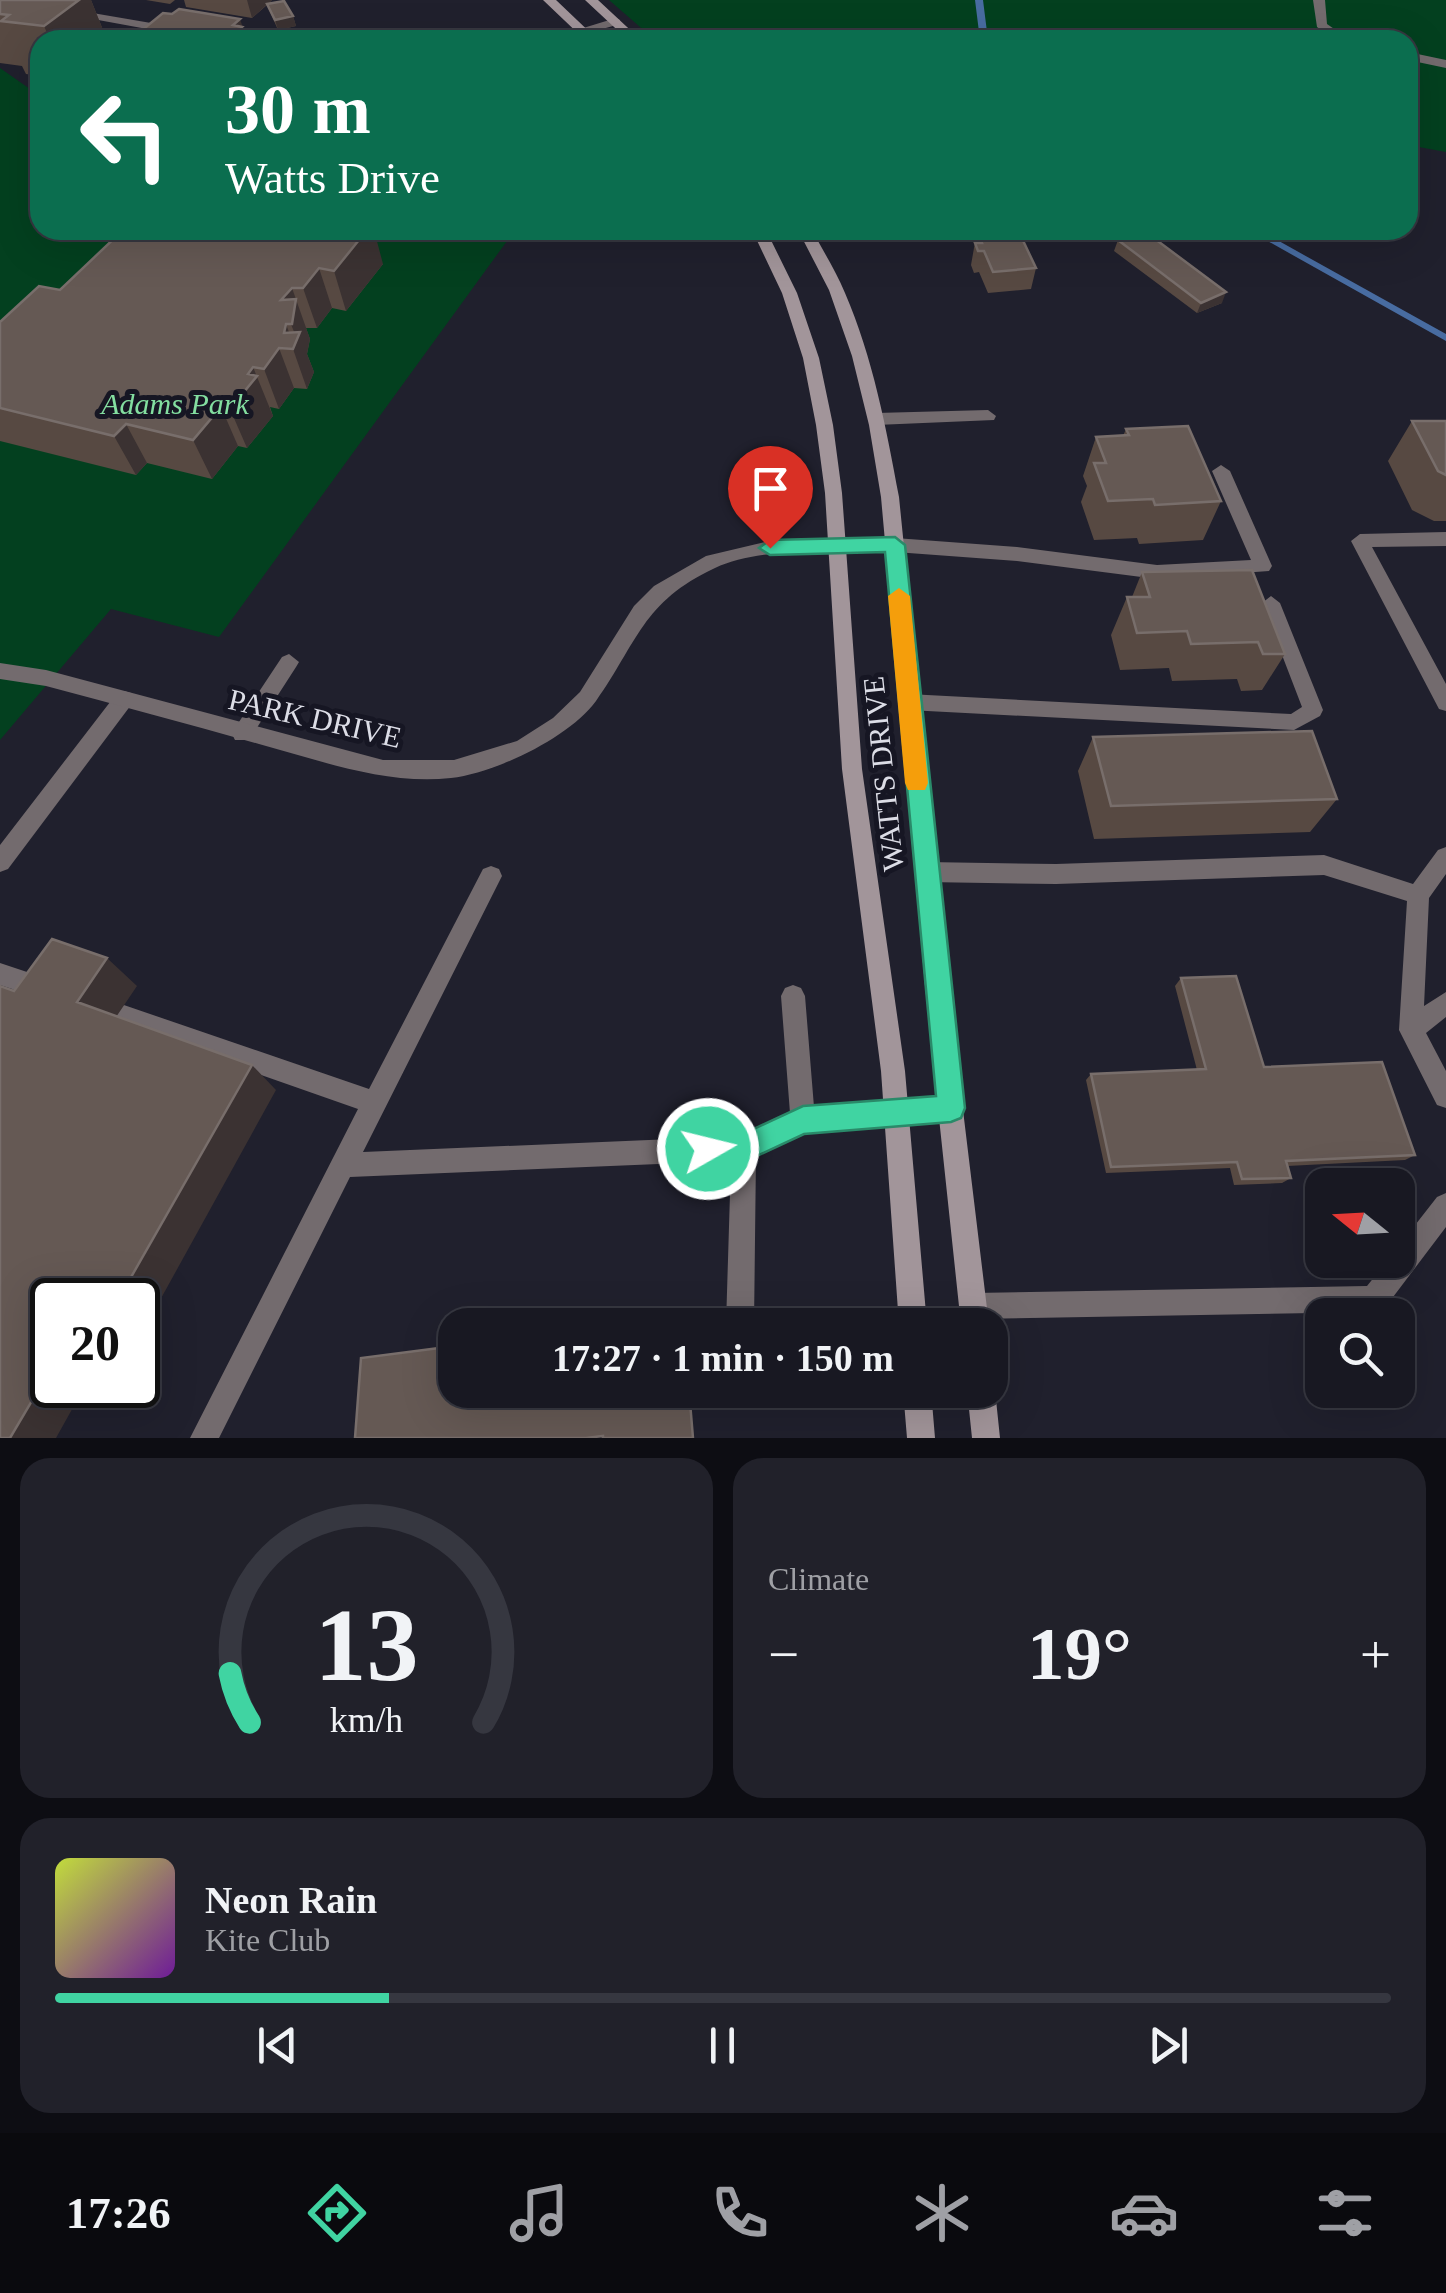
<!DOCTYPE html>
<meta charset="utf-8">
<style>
:root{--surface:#181822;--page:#21212a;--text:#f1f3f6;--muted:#9fa0a5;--line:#363740;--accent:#40d4a2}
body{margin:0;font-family:"Times New Roman",serif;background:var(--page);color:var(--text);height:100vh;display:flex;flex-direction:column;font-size:38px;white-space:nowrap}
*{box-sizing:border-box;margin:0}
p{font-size:32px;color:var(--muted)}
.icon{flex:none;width:55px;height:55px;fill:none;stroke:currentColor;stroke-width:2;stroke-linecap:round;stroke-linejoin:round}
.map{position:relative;height:1438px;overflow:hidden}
.drawer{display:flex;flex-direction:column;gap:20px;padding:20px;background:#0d0d13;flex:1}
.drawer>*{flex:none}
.hud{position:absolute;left:30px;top:30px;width:1388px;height:210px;border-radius:30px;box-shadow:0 10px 40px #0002,0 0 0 2px var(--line);background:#0b6e4f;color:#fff;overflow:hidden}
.needle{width:65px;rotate:288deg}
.buttons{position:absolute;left:1305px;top:1168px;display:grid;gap:20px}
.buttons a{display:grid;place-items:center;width:110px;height:110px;border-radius:20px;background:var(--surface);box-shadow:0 10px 40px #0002,0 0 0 2px var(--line);font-size:50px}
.speed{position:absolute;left:30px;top:1278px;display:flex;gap:20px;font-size:50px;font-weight:700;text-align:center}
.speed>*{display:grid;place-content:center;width:130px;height:130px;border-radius:50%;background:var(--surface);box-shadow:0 10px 40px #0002,0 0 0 2px var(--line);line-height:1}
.speed .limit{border:5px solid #111;border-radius:15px;background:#fff;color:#111}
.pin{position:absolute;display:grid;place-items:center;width:85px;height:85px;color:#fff;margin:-102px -42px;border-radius:50% 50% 50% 0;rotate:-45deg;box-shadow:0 0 10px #0007}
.pin .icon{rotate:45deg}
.me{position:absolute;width:110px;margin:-55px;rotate:82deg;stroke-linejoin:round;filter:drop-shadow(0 0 8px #0008)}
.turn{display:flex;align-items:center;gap:35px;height:210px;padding:0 30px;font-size:45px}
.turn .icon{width:130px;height:130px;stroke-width:2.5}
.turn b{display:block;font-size:70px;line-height:85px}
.big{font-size:75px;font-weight:600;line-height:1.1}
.drawer .widget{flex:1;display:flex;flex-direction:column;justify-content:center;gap:15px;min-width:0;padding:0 35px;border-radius:30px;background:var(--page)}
.drawer .dial{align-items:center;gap:0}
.dial svg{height:260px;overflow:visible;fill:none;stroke:var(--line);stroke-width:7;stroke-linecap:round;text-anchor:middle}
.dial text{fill:var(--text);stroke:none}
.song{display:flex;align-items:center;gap:30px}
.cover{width:120px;height:120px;border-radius:15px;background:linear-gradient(135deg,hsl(70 70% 55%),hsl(280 70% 35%))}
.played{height:10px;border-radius:5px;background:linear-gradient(90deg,var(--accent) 25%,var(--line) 25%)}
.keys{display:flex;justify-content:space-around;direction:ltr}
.heat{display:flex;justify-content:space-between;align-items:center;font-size:55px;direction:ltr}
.drawer .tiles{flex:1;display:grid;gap:20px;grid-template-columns:1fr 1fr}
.widget:last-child{grid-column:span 2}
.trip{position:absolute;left:438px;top:1308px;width:570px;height:100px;border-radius:30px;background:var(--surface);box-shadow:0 10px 40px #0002,0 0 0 2px var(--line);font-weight:600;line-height:100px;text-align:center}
.tabs{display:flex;height:160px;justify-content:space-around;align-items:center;background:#0a0a0e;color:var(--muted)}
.tabs .icon{width:70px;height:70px}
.tabs .on{color:var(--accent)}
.tabs b{font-size:45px;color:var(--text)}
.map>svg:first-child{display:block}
</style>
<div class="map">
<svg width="1446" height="1438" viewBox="0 0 1446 1438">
<rect width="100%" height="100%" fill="#20202d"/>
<!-- green -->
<path fill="#03401f" d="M609,0H1446V152L1408,145V40H655Z
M0,68L40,96V230H515L219,637L111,609L0,740Z"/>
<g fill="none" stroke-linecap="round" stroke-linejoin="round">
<!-- stream -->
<path fill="#486ca1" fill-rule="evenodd" d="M975,0H983L988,40H980Z
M1248,230H1259L1446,334V341Z"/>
<!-- lane -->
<path fill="#736b6e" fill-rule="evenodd" d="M1313,0H1325L1327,24L1350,40H1336L1317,27Z
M75,10L227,36L233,40H207L71,15L69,13Z
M616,18L620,20V24L563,40H544Z
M1408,52L1446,60V68L1408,60Z
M988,410L996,416L994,420L876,425L868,419L876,413Z
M1221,465L1230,471L1272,566L1269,571L1157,579L1017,561L895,552L886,545L895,538L1017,547L1157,565L1251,560L1212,471Z
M1446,532V546L1372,547L1446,684V711L1439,709L1351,541L1360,534Z
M1271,596L1280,603L1323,710L1320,716L1294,730L908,710L901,708L898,702L901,696L908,694L1291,714L1302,707L1262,603Z
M289,654L299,662L296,667L249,740H235L232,734L235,728L282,657Z
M124,691L131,693L134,699L131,705L8,869L0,872V845L117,693Z
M1446,847V874L1429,898L1424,1006L1446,992V1017L1426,1033L1446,1071V1108L1437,1105L1399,1030L1407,901L1324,875L1056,884L926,882L918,879L915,872L918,865L926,862L1056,864L1324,855L1413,884L1438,850Z
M491,866L499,869L502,876L363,1152L743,1136L790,1113L781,996L785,988L793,985L801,988L805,996L814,1107L951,1096L960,1099L963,1108L960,1117L951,1120L804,1132L756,1155L754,1325H726L731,1161L350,1177L219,1438H190L358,1109L110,1022L106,1014L110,1006L118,1003L369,1089L483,869Z
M0,963L54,981L58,989L54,997L46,1000L0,985Z
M1446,1193V1227L1384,1309L1374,1312L973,1319L963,1316L960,1306L963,1296L973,1293L1367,1286L1388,1260H1398V1247L1437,1197Z
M725,1390H821L817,1400L807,1404H739L729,1400Z"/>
<!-- street -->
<path fill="#736b6e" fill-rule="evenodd" d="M895,538L904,545L895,552C842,553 763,545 715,568C642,602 638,642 596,701C570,737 496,773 451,778C385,785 322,761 259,744C188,724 117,705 46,686L0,679V663L46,670L383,760H454L517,741L553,718L580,692L634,606L654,586L706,556L769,541Z"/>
<!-- secondary -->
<path fill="#a2959a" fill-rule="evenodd" d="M543,0H556L598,40H585Z
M585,0H598L641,40H628Z
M752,230H766L797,293L819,358L833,425L842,493L862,769L905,1071L927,1325H899L881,1071L842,769L825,493L816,425L803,358L782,293Z
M798,230H812C823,251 836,271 845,293C873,358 886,427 899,497L948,986L989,1325H961L925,986L881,497L869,425L852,356L829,290Z
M990,1380L995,1390L1000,1438H972L967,1390H990Z
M903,1390H931L935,1438H907Z"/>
</g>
<!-- wall -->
<path fill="#574942" d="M0,0H91L107,40H40V76L26,74L22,66L0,63Z
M146,0H175L170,4Z
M184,0H272L268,4L293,16L296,26L278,30L267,5L252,18L186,7Z
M123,230L383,264L346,311L332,308L317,328H306L310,339L307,354L314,372L307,389L294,388L279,409L270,407L273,416L247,448L238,446L212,479L147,463L136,475L0,441V322L60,290Z
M977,231L1036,268L1031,289L988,293L979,272L974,273L971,265Z
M1118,240L1222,303L1197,313L1114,251Z
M1412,421H1446V521H1434L1412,510L1388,461Z
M1126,429L1221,501L1203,540L1139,544L1137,538L1094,540L1081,502L1087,486L1083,476L1096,437L1123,436Z
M1142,572L1285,654L1262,690L1241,691L1237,679L1172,681L1169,668L1120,670L1111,635L1127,597H1132Z
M1093,737L1337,799L1310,832L1094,839L1078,771Z
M1181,978L1264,1067L1415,1155L1405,1160L1287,1166L1291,1178L1282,1183L1234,1185L1230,1168L1106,1173L1086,1080L1091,1074L1197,1070L1175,986Z"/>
<!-- shaded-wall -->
<path fill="#3b3232" d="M79,0H91L107,40H50L44,26Z
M247,0H272L252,18Z
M293,16L296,26L278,30L275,20Z
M240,19L247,40H226L233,25Z
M367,230H374L383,264L346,311L334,271Z
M319,268L332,308L317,328L303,288Z
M292,288L310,339L307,354L314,372L307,389L293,349L284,333L286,324L294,346L297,339L281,300Z
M1226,292L1222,303L1197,313L1201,303Z
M279,348L294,388L279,409L264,369Z
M253,367L273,416L247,448L230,409Z
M221,407L238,446L212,479L193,440Z
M126,424L147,463L136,475L114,436Z
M107,958L137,986L108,1029L77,1002Z
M252,1065L276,1090L138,1340V1300H118Z
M43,1382L70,1385H113L104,1401L80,1395L56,1438H10Z"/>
<!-- building -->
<path fill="#655954" stroke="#786e6b" stroke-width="2.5" d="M0,0H79L44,26L1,21L9,15L0,14Z
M284,1L293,16L275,20L267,4Z
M179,9L240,19L233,25L242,27L226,40H130L163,13L172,14Z
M123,230H367L334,271L319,268L303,288H292L281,300L296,299L292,324H286L284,333L300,332L293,349L279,348L264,369L253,367L248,374L257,376L230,409L221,407L193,440L126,424L114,436L0,408V322L39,286L60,290Z
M1018,230L1036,268L993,272L984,251H978L975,243H982L977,231Z
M1143,230L1226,292L1201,303L1118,240Z
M1412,421H1446V475L1438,471Z
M1188,426L1221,501L1155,505L1153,499L1108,501L1094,463H1106L1096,437L1129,435L1126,429Z
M1252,570L1285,654H1263L1258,642L1191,644L1187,631L1137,633L1127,597H1150L1142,572Z
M1312,731L1337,799L1111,806L1093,737Z
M52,939L107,958L77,1002L252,1065L118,1300H52V1385H70L66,1392L43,1382L10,1438H0V986L14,991Z
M1236,976L1264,1067L1382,1062L1415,1155L1286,1161L1291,1178L1242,1179L1237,1162L1111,1167L1091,1074L1206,1069L1181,978Z
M684,1318V1325H630Z
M455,1346V1390H689L693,1438H603V1436L586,1438H355L361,1358Z"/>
<!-- route -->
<path fill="#40d4a2" stroke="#2a8a69" stroke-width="2.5" d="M895,537L905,545L965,1108L961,1118L951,1122L804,1134L744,1162L708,1164L698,1159L693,1149L698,1139L743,1134L803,1106L936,1096L885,552L770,555L759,548L770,540Z"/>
<!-- slow -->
<path fill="#f59e0b" d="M899,588L910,596L928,783L925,790H908L905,783L888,596Z"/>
<g text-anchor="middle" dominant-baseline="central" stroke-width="10" stroke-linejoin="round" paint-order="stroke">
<!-- park labels -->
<g font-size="30" font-style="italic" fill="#83dea0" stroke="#161623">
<text x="175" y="403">Adams Park</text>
</g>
<!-- street labels -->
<g font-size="30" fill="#dcdde6" stroke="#161623">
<text transform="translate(315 718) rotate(13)">PARK DRIVE</text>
<text transform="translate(883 774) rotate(-96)">WATTS DRIVE</text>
</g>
</g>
</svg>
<div class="buttons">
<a><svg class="needle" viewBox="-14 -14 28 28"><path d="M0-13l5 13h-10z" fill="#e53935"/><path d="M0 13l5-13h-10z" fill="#9fa0a5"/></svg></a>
<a><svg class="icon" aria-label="search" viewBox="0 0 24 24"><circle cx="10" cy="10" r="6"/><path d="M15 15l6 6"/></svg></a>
</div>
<div class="speed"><div class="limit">20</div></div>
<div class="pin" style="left:770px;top:548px;background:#d93025"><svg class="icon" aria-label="arrive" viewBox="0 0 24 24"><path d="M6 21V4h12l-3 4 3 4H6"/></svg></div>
<svg class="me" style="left:708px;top:1149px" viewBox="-20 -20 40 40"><circle r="17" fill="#40d4a2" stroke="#fff" stroke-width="3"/><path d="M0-11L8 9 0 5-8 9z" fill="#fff"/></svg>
<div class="trip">17:27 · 1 min · 150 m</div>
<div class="hud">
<div class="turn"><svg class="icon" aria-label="left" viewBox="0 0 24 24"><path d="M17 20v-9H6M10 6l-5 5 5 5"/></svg><div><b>30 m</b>Watts Drive</div></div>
</div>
</div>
<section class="drawer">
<div class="tiles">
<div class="widget dial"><svg viewBox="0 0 100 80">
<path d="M14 69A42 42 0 1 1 86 69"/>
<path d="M14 69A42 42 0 0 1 8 54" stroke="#40d4a2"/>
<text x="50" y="56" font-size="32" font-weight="700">13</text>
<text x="50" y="72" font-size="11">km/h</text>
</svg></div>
<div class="widget"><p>Climate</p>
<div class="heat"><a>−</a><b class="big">19°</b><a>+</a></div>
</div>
<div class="widget">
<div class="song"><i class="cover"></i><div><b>Neon Rain</b><p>Kite Club</p></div></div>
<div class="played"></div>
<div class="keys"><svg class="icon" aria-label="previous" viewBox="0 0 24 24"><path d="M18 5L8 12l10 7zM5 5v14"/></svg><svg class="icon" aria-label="pause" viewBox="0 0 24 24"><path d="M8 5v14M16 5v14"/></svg><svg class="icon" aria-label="next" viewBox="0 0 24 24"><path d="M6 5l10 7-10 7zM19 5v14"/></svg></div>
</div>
</div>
</section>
<nav class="tabs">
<b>17:26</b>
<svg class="icon on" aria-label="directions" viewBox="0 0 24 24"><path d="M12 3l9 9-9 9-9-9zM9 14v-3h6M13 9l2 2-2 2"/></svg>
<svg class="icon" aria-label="music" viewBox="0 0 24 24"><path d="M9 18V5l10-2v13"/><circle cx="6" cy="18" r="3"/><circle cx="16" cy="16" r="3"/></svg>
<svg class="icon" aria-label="phone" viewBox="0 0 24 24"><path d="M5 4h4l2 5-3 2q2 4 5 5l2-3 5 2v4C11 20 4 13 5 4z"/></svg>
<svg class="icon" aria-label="climate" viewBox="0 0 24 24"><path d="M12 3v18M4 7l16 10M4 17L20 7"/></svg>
<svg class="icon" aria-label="car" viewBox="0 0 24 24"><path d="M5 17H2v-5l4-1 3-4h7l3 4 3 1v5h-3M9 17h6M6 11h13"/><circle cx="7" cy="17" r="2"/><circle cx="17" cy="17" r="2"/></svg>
<svg class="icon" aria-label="filters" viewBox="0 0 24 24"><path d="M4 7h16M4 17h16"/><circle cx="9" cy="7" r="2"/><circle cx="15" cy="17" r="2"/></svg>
</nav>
